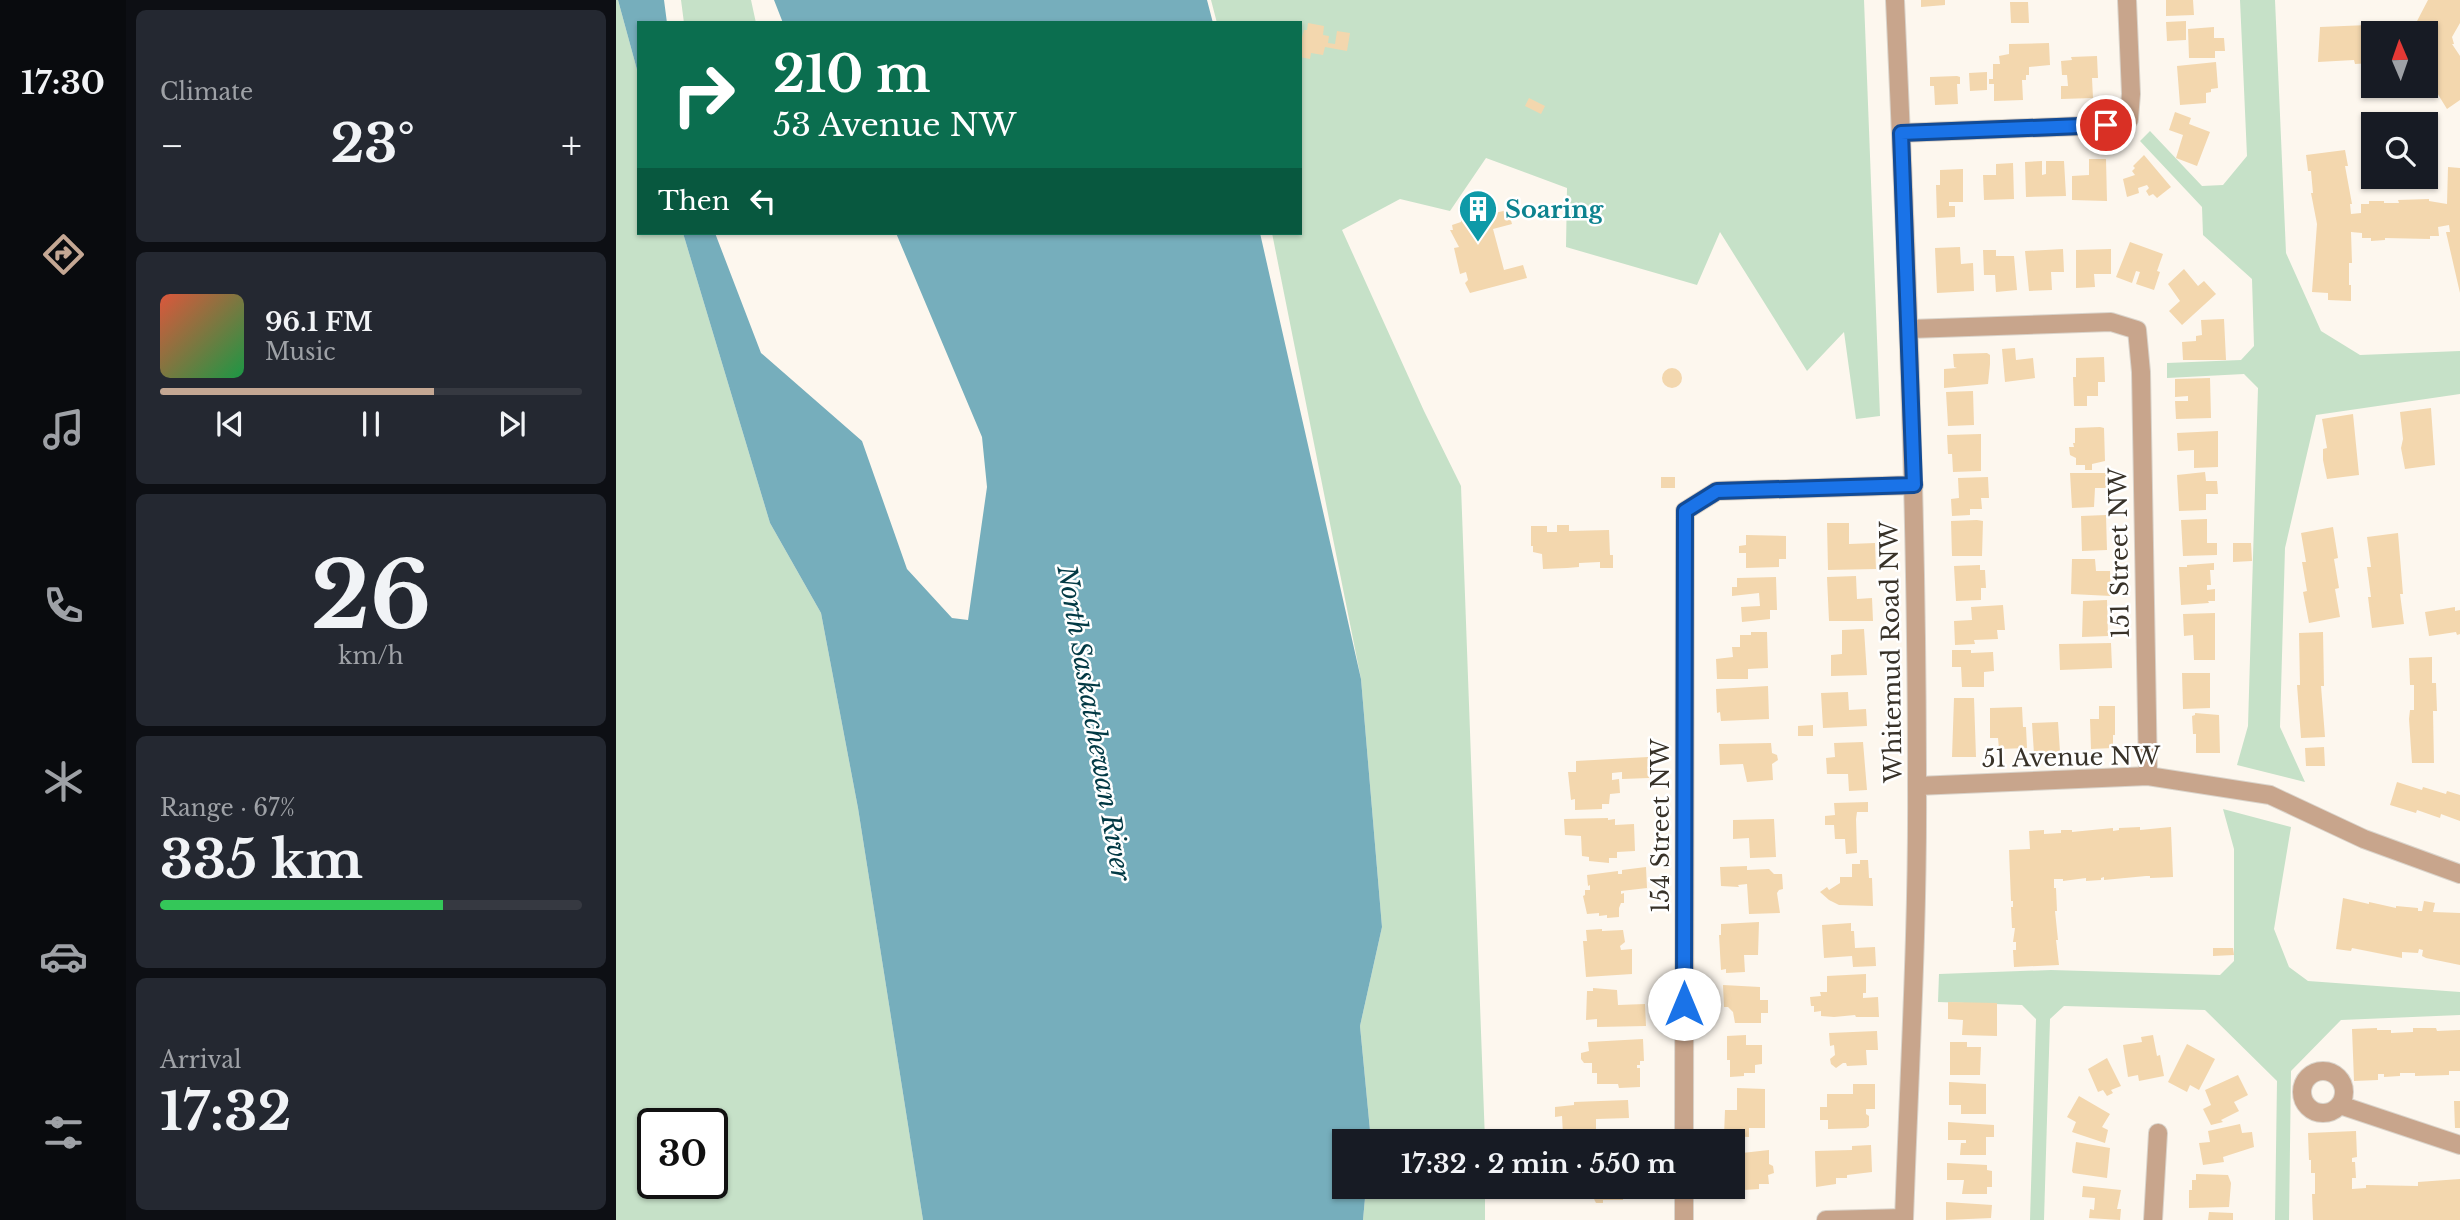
<!DOCTYPE html>
<meta charset="utf-8">
<style>
:root{--surface:#171b24;--page:#242831;--text:#f1f3f6;--muted:#9ea1a6;--line:#363941;--accent:#c4a793}
body{margin:0;font-family:"Libre Baskerville",serif;background:var(--page);color:var(--text);height:100vh;display:flex;flex-direction:column;font-size:26px;white-space:nowrap}
*{box-sizing:border-box;margin:0}
p{font-size:23px;color:var(--muted)}
.icon{flex:none;width:38px;height:38px;fill:none;stroke:currentColor;stroke-width:2;stroke-linecap:round;stroke-linejoin:round}
.map{position:relative;flex:1;overflow:hidden}
.panel{display:flex;flex-direction:column;gap:10px;padding:10px;background:#0d0f14;width:490px}
.panel>*{flex:none}
.banner{position:absolute;left:21px;top:21px;width:665px;height:214px;border-radius:0px;box-shadow:0 2px 5px #0004;background:#0b6e4f;color:#fff;overflow:hidden}
.needle{width:46px;rotate:358deg}
.buttons{position:absolute;left:1745px;top:21px;display:grid;gap:14px}
.buttons a{display:grid;place-items:center;width:77px;height:77px;border-radius:0px;background:var(--surface);box-shadow:0 2px 5px #0004;font-size:35px}
.speed{position:absolute;left:21px;top:1108px;display:flex;gap:14px;font-size:35px;font-weight:700;text-align:center}
.speed>*{display:grid;place-content:center;width:91px;height:91px;border-radius:50%;background:var(--surface);box-shadow:0 2px 5px #0004;line-height:1}
.speed .limit{border:4px solid #111;border-radius:10px;background:#fff;color:#111}
.pin{position:absolute;display:grid;place-items:center;width:60px;height:60px;color:#fff;margin:-30px;border:4px solid #fff;border-radius:50%;box-shadow:0 2px 7px #0007}
.me{position:absolute;width:77px;margin:-38px;rotate:0deg;stroke-linejoin:round;filter:drop-shadow(0 0 5px #0008)}
.turn{display:flex;align-items:center;gap:24px;height:147px;padding:0 21px;font-size:32px}
.turn .icon{width:91px;height:91px;stroke-width:2.5}
.turn b{display:block;font-size:49px;line-height:60px}
.then{display:flex;align-items:center;height:66px;padding:0 21px;background:#0003;gap:14px;font-size:26px}
.big{font-size:52px;font-weight:700;line-height:1.1}
.panel .tile{flex:1;display:flex;flex-direction:column;justify-content:center;gap:10px;min-width:0;padding:0 24px;border-radius:10px;background:var(--page)}
.panel .dial{align-items:center;gap:0}
.dial b{font-size:91px;line-height:1}
.song{display:flex;align-items:center;gap:21px}
.cover{width:84px;height:84px;border-radius:10px;background:linear-gradient(135deg,hsl(10 70% 55%),hsl(140 70% 35%))}
.played{height:7px;border-radius:4px;background:linear-gradient(90deg,var(--accent) 65%,var(--line) 65%)}
.keys{display:flex;justify-content:space-around;direction:ltr}
.heat{display:flex;justify-content:space-between;align-items:center;font-size:38px;direction:ltr}
.charge{height:10px;border-radius:5px;background:linear-gradient(90deg,#34c759 67%,var(--line) 0)}
.trip{position:absolute;left:716px;top:1129px;width:413px;height:70px;border-radius:0px;background:var(--surface);box-shadow:0 2px 5px #0004;font-weight:700;line-height:70px;text-align:center}
main{display:flex;flex:1;min-height:0}
.menu{display:flex;flex-direction:column;width:126px;justify-content:space-around;align-items:center;background:#090b0e;color:var(--muted)}
.menu .icon{width:49px;height:49px}
.menu .on{color:var(--accent)}
.menu b{font-size:32px;color:var(--text)}
.map>svg:first-child{display:block}
</style>
<main>
<nav class="menu">
<b>17:30</b>
<svg class="icon on" aria-label="directions" viewBox="0 0 24 24"><path d="M12 3l9 9-9 9-9-9zM9 14v-3h6M13 9l2 2-2 2"/></svg>
<svg class="icon" aria-label="music" viewBox="0 0 24 24"><path d="M9 18V5l10-2v13"/><circle cx="6" cy="18" r="3"/><circle cx="16" cy="16" r="3"/></svg>
<svg class="icon" aria-label="phone" viewBox="0 0 24 24"><path d="M5 4h4l2 5-3 2q2 4 5 5l2-3 5 2v4C11 20 4 13 5 4z"/></svg>
<svg class="icon" aria-label="climate" viewBox="0 0 24 24"><path d="M12 3v18M4 7l16 10M4 17L20 7"/></svg>
<svg class="icon" aria-label="car" viewBox="0 0 24 24"><path d="M5 17H2v-5l4-1 3-4h7l3 4 3 1v5h-3M9 17h6M6 11h13"/><circle cx="7" cy="17" r="2"/><circle cx="17" cy="17" r="2"/></svg>
<svg class="icon" aria-label="filters" viewBox="0 0 24 24"><path d="M4 7h16M4 17h16"/><circle cx="9" cy="7" r="2"/><circle cx="15" cy="17" r="2"/></svg>
</nav>
<section class="panel">
<div class="tile"><p>Climate</p>
<div class="heat"><a>−</a><b class="big">23°</b><a>+</a></div>
</div>
<div class="tile">
<div class="song"><i class="cover"></i><div><b>96.1 FM</b><p>Music</p></div></div>
<div class="played"></div>
<div class="keys"><svg class="icon" aria-label="previous" viewBox="0 0 24 24"><path d="M18 5L8 12l10 7zM5 5v14"/></svg><svg class="icon" aria-label="pause" viewBox="0 0 24 24"><path d="M8 5v14M16 5v14"/></svg><svg class="icon" aria-label="next" viewBox="0 0 24 24"><path d="M6 5l10 7-10 7zM19 5v14"/></svg></div>
</div>
<div class="tile dial"><b>26</b><p>km/h</p></div>
<div class="tile"><p>Range · 67%</p><b class="big">335 km</b><div class="charge"></div></div>
<div class="tile"><p>Arrival</p><b class="big">17:32</b></div>
</section>
<div class="map">
<svg width="1844" height="1220" viewBox="0 0 1844 1220">
<rect width="100%" height="100%" fill="#fdf7ee"/>
<!-- green -->
<path fill="#c6e1c8" fill-rule="evenodd" d="M0,0H2L23,77V233H67L154,523L205,613L242,808L307,1220H0ZM37,1124H96V1183H37Z
M65,0H135L140,23H68Z
M595,0H1248L1264,416L1240,419L1228,332L1191,371L1104,232L1081,285L950,247L951,188L870,158L834,211L784,199L726,230L808,411L845,486L869,1141H755L744,1026L766,927L745,679L656,233H684V23H601Z
M1624,0H1659L1670,253L1705,331L1744,355L1844,351V394L1700,415L1669,548L1664,727L1689,782L1621,765L1632,726L1642,388L1628,374L1551,378V363L1625,360L1638,346L1636,279L1587,235L1586,207L1524,141L1534,131L1586,186L1607,185L1631,156Z
M1607,809L1675,827L1658,929L1673,967L1692,981L1844,992V1015L1725,1020L1675,1071L1673,1220H1659L1661,1081L1589,1010L1448,1006L1434,1019L1428,1220H1414L1420,1019L1406,1005L1322,1002L1323,974L1435,970L1604,975L1618,961V849Z
M750,1187H869V1220H747Z"/>
<!-- water -->
<path fill="#76aebc" d="M2,0H48L51,23H23V77Z
M158,0H591L597,23H167Z
M67,233H99L145,353L246,441L291,569L336,618L352,620L371,487L366,437L280,233H644L745,679L766,927L744,1026L755,1141H728V1186L750,1187L747,1220H307L242,808L205,613L154,523Z"/>
<!-- building -->
<path fill="#f3d7ae" d="M1305,0H1329V5L1305,7Z
M1550,0H1577L1578,15L1550,16Z
M1812,0H1844V23L1836,37L1838,44H1836L1844,56V100L1831,109L1810,75V33H1757V63L1739,64L1738,60L1702,62L1704,27L1800,23Z
M1394,2H1412L1413,23H1395Z
M1570,21V40L1551,41L1550,22Z
M692,23L708,26L707,35L713,36L712,43L719,44L721,31L734,33L731,51L709,47L707,55L695,53L694,59L684,57V36L686,37L688,30H691Z
M1598,27V38H1608L1609,51H1599V58H1573L1572,29Z
M1433,43L1434,65L1413,67V75H1410V80H1406L1407,100L1378,101V84H1373V79H1377V64H1384L1383,56L1393,54V44Z
M1481,56L1482,78H1476L1477,98L1445,99V86H1452L1451,75H1446L1445,61L1456,60L1455,57Z
M1600,62L1602,88L1595,89V92L1590,93V103L1564,105L1561,66Z
M1371,72V90L1354,91L1353,73Z
M1341,76L1344,77V84H1341L1342,104L1319,105L1318,86H1314V77Z
M913,98L929,106L925,114L909,106Z
M1559,112L1575,118L1573,124L1594,132L1581,166L1560,158L1567,135L1553,130Z
M1729,150L1732,166H1729L1736,204H1734L1735,214L1745,213V204H1753V201H1768V203H1783L1782,200L1813,199V201L1831,204L1832,167L1844,168V293L1830,232H1834L1833,225L1822,227L1823,236H1814V239L1769,238V240L1755,241V238H1746V233L1735,232L1736,263H1733V285H1735V301L1712,300V293L1696,292L1701,224L1695,193H1697L1695,171H1692L1690,155Z
M1528,155L1555,187L1541,198L1537,194L1533,196L1530,191L1533,188L1531,185L1522,188L1523,193L1511,197L1507,179L1519,175L1516,171L1519,168L1517,166Z
M1473,159H1490L1491,201L1456,200V176L1473,175Z
M1426,161V175L1430,174V161H1448L1450,196L1410,197L1409,162Z
M1397,163L1398,199L1368,200L1367,175H1380V164Z
M1347,169V202H1333V206H1339V217L1321,218L1320,185H1324V170Z
M870,198L874,214L892,210L896,224L877,229L888,270L907,265L911,278L854,293L849,283L852,280L850,272L844,274L838,248L843,247L834,230H837L836,225L845,222V220L862,218L856,202Z
M1514,242L1547,254L1541,271L1544,272L1538,290L1520,284L1524,272L1520,271L1516,283L1500,277Z
M1344,247L1345,264L1357,263L1358,291L1321,293L1319,248Z
M1447,249L1448,272H1435L1436,290L1413,291L1409,251Z
M1495,249V274H1478L1479,287L1460,288V250Z
M1367,250H1380V256H1398L1401,290L1380,292L1379,275H1368Z
M1568,269L1582,286L1588,281L1600,294L1566,325L1553,311L1564,301L1552,284Z
M1608,319L1610,360H1567L1566,342L1580,341V336L1586,335L1585,320Z
M1399,348L1400,360L1417,358L1419,378L1389,382L1386,349Z
M1371,353L1374,355V364L1372,384L1328,388V369L1341,368L1338,367L1337,354Z
M1488,357L1489,382H1482V396H1471V406H1458L1457,377H1460V358Z
M1046 378a10 10 0 1 1 20 0a10 10 0 1 1-20 0Z
M1594,378L1595,418L1560,419L1559,401H1572V396L1559,397V379Z
M1357,391L1358,425L1332,426L1330,392Z
M1815,408L1819,465L1789,469L1785,448L1787,439L1784,412Z
M1737,414L1743,475L1711,479L1707,460V449L1711,448L1706,419Z
M1484,427L1488,428L1489,461L1476,464V470H1469V465H1460V458L1454,455L1453,447H1458L1457,443H1459V428Z
M1602,431V467L1578,468V450L1562,451L1561,433Z
M1365,434V471L1337,472L1336,454H1332L1331,435Z
M1589,472L1590,481H1601L1602,494H1590V510L1563,511L1561,475Z
M1454,473H1492V488H1479L1478,507L1456,508Z
M1045,477H1059V488H1045Z
M1372,477L1373,498H1365L1366,509H1354V515L1336,516L1335,499L1343,498L1342,478Z
M1490,515L1491,550L1466,551L1465,516Z
M1591,519V543H1601V555L1567,556L1565,520Z
M1361,520L1367,521L1366,556H1336L1335,521Z
M1211,523H1233V544L1259,543L1260,569L1212,570Z
M941,525H953V531L993,530L994,555H997V568H984V562L963,563V567L951,568L927,569L926,554L917,552V546H915V526H931V532H941Z
M1717,527L1722,558L1718,559L1723,588L1719,589L1724,617L1693,623L1687,592L1691,591L1686,562H1690L1685,533Z
M1782,533L1787,594H1784L1788,624L1756,628L1752,597H1755L1751,567H1755L1751,537Z
M1130,535L1170,536V559H1163V567L1130,568V553H1123V546L1130,545Z
M1617,543H1635L1636,561L1617,562Z
M1456,559H1479L1480,571H1494L1495,596L1455,594Z
M1598,563V570H1594L1595,585H1591V590L1599,589V601H1592L1593,603L1565,605L1563,567H1571V565Z
M1364,565V570H1369L1370,588H1365V600L1340,601L1338,566Z
M1240,576L1241,599L1256,598L1257,621H1213L1211,577Z
M1160,577L1161,610H1154V619L1126,622L1125,607L1144,606L1143,593L1116,596V587H1121V578Z
M1491,600L1492,636L1466,637L1467,601Z
M1387,605L1389,630H1381L1382,639L1358,640L1359,644L1339,645L1338,621L1356,620L1355,607Z
M1839,607V611L1844,610V634L1841,635L1840,632L1813,636L1809,612Z
M1599,613V660H1578L1577,635L1568,636L1567,614Z
M1248,629L1251,675L1215,676V655L1226,654V630Z
M1135,632H1151L1152,668L1132,669V679H1101L1100,659L1117,657L1116,647H1124V635H1135Z
M1707,632L1708,686H1705L1709,737L1685,738L1681,685H1684L1683,633Z
M1495,643L1496,668L1444,670L1443,644Z
M1336,650H1355V653L1377,652L1378,671L1368,672V687H1346L1345,667H1336Z
M1816,657V683H1820L1821,711H1817L1818,763H1796L1793,719L1794,710H1798V685H1794L1793,658Z
M1566,673H1594V708L1567,709Z
M1152,686L1153,719L1105,721L1104,712L1101,713L1100,689Z
M1232,692L1233,710L1250,709L1251,726L1207,728L1205,693Z
M1338,698H1358L1360,757H1336Z
M1483,706H1499V735H1497V748L1475,749L1474,719H1483Z
M1406,707L1407,727H1410L1411,748L1383,749L1382,738H1374V708Z
M1579,713L1603,715L1604,753H1580V734H1577L1576,716L1579,715Z
M1442,722L1444,752L1418,754L1416,723Z
M1197,725V736H1182V726Z
M1247,742L1251,790L1233,791L1232,774H1211L1210,758L1219,757L1218,743Z
M1155,743L1156,753L1161,755L1162,760L1156,764L1157,780L1131,782L1127,764L1104,765L1103,744Z
M1708,747L1709,766H1690L1689,748Z
M1032,757L1033,778L1006,779V772L996,773V780L1003,779L1004,793L994,794L993,804H986V809L959,810V799L955,800L952,772H960V761Z
M1781,782L1806,790L1807,787L1830,794L1831,791L1844,795V821L1825,814L1824,818L1801,810L1800,813L1774,805Z
M1252,802V812H1241L1240,819L1241,853L1230,854L1229,839H1219L1218,825H1209V816L1219,815L1218,803Z
M992,818V820L999,819V825L1018,824L1019,851L1001,852V858H993V863L973,861V857L966,856L965,836L949,835L948,819Z
M1158,819L1160,857L1134,858L1133,838L1117,839V820Z
M1524,827V830L1555,827L1557,877L1534,878V876H1530L1488,880V877L1485,878V880L1470,881V878L1447,881V879H1438V888H1440L1441,911H1439L1442,940H1440L1443,965L1398,967L1397,950H1400V942H1397L1399,928H1396L1395,907H1397V901H1395L1393,850L1414,849L1413,831L1428,830V834L1445,833V830H1456V832L1497,828V831L1503,830V828Z
M1244,860H1252L1253,878H1256L1257,906L1223,905L1213,900L1204,892L1211,887L1213,890L1224,883V877H1236V864H1244Z
M1131,866V870L1153,869L1158,874H1166L1167,889L1163,890L1161,893L1164,913L1133,914L1131,884L1122,885L1123,887L1105,886L1104,867Z
M1030,867L1031,888L1005,891V894L1008,893V903H1005L1003,908V917L991,918V915L983,916V913L971,914L967,896L969,895V890H974V885L972,886L971,875L1002,871V874H1006V870Z
M1727,898L1753,904V902L1780,908V906L1802,908V911H1806L1808,901L1819,903L1817,912L1844,913V965L1810,958L1806,956L1807,950L1803,949L1802,953L1786,952V958L1736,948L1735,951L1720,949Z
M1143,922L1142,955H1128L1129,972L1110,973V969L1105,970L1103,935H1105V924Z
M1235,923V931H1238L1239,948L1259,947L1260,966L1237,967L1236,956L1208,958L1206,925Z
M986,929V931L1007,930L1009,942L1004,946L1005,950L1016,949V974L970,977L967,941H971L970,930Z
M1597,948H1617L1618,955L1597,956Z
M1250,974V993H1247V998L1262,997L1263,1017H1240L1239,1015L1218,1017L1205,1016V1011L1198,1012V1006H1195L1194,997L1205,996L1204,992H1211V976Z
M1107,985L1144,987V1000H1152V1013H1145V1023H1119L1117,1012L1112,1007H1108Z
M977,988L1001,990L1002,1005L1029,1004L1030,1026L981,1027V1019L970,1020L971,991H977Z
M1332,1002L1381,1003V1036L1346,1035L1347,1020L1332,1019Z
M1761,1028V1030H1775V1033L1797,1032V1028H1820L1821,1031L1844,1030V1071H1833V1075L1799,1076V1073H1784V1076L1768,1077V1074H1762V1080L1738,1081L1736,1029Z
M1261,1031L1262,1050H1250L1251,1065L1231,1066L1230,1063H1227L1220,1068L1215,1064L1214,1059L1219,1055L1218,1045L1214,1046L1213,1033Z
M1130,1035V1045H1146V1064L1139,1065V1073H1128V1076L1114,1077V1060H1111V1036Z
M1537,1035L1541,1056L1544,1055L1548,1076L1523,1081L1522,1075L1512,1077L1507,1045L1526,1042L1525,1037Z
M1027,1039L1028,1061H1024V1065H1021V1068H1024V1087L1003,1088L1002,1084H981V1073H976V1063H968L965,1059V1053L973,1051L972,1042Z
M1334,1042H1351V1047H1365L1364,1075H1334Z
M1571,1044L1599,1059L1583,1090L1574,1085L1571,1092L1552,1082Z
M1491,1058L1505,1086L1495,1090L1497,1093L1491,1096L1487,1090L1482,1092L1472,1069Z
M1622,1075L1632,1095L1618,1102L1623,1111L1605,1120L1607,1122L1595,1125L1587,1109L1595,1105L1589,1090Z
M1333,1082L1370,1084V1114H1345V1105H1333Z
M1237,1084H1259V1109H1250V1114L1253,1116V1126L1250,1128L1212,1129V1120H1204V1107H1211V1094H1237Z
M1121,1088L1149,1089V1128H1133V1137L1108,1136L1109,1110H1121Z
M1463,1096L1494,1114L1486,1127L1492,1130L1489,1143L1456,1132L1460,1122L1451,1117Z
M1012,1100L1013,1118L980,1119V1141H963V1135H947L946,1116L939,1117V1107L958,1105V1102Z
M1838,1101H1844V1128H1839Z
M1332,1122L1378,1125V1137H1370V1155H1344L1345,1143H1350V1140H1332Z
M1624,1124L1626,1133L1636,1132L1638,1147L1607,1157L1608,1162L1587,1165L1583,1143L1594,1142L1592,1131Z
M1740,1131L1741,1157L1736,1158V1162H1739L1740,1178H1736V1189L1750,1188V1185L1802,1186V1182L1844,1179V1220H1697L1696,1194H1699V1173H1695V1160H1693L1692,1133Z
M1460,1142L1494,1148L1491,1178L1457,1173L1456,1171Z
M1255,1145L1256,1172L1231,1175V1178H1220V1184L1200,1187L1199,1151L1236,1150V1146Z
M1126,1147V1153L1153,1150V1164L1157,1166L1158,1173L1152,1175L1153,1184H1143V1189L1113,1191V1186H1116V1148Z
M1331,1163L1371,1165V1170L1376,1171V1187H1371V1194H1346L1348,1180H1331Z
M1580,1174L1612,1175L1615,1183L1613,1207L1573,1208V1190H1576V1180H1580Z
M975,1186H1016L1017,1194L1007,1195V1200H987V1203H980L978,1199H975Z
M1467,1186L1505,1190L1501,1209H1505L1504,1220L1473,1218L1474,1209L1478,1210L1479,1198L1466,1197Z
M1330,1202L1376,1205L1375,1218L1330,1220Z
M1593,1212L1617,1213V1220H1592Z"/>
<g fill="none" stroke-linecap="round" stroke-linejoin="round">
<!-- minor casing -->
<g stroke="#dad4cb" stroke-width="20">
<path id="minor" d="M1279,0C1291,262 1301,523 1301,785C1302,930 1293,1075 1288,1220
M1285,133L1490,125L1513,119L1515,94L1511,0
M1294,329L1495,322L1521,330L1525,372L1532,776
M1301,786L1532,776L1654,795L1748,839L1844,874
M1686 1092a21 21 0 1 1 42 0a21 21 0 1 1-42 0Z
M1724,1105L1844,1145
M1068,1141L1069,511L1101,491L1298,485
M1068,1220V1186
M1210,1220L1288,1218
M1537,1220L1542,1133"/>
</g>
<!-- minor -->
<use href="#minor" stroke="#c8a58c" stroke-width="18"/>
</g>
<g fill="none" stroke-linecap="round" stroke-linejoin="round">
<!-- route casing -->
<g stroke="#114b97" stroke-width="18">
<path id="route" d="M1068,1004L1069,511L1101,491L1298,485L1285,133L1490,125"/>
</g>
<!-- route -->
<use href="#route" stroke="#1a73e8" stroke-width="12"/>
</g>
<!-- icons -->
<defs>
<g id="building-pin" transform="scale(2.0125)"><path d="M0 17L-7.5 6A9.5 9.5 0 1 1 7.5 6Z" fill="#0f9aa8" stroke="#fff"/><path d="M-4-6H4V6H1V3H-1V6H-4ZM-2.5-4.3h1.7v1.8h-1.7ZM.8-4.3h1.7v1.8H.8ZM-2.5-1h1.7V.8h-1.7ZM.8-1h1.7V.8H.8Z" fill="#fff"/></g>
</defs>
<g fill-rule="evenodd">
<use href="#building-pin" x="862" y="209"/>
</g>
<g text-anchor="middle" dominant-baseline="central" stroke-width="5" stroke-linejoin="round" paint-order="stroke">
<!-- culture labels -->
<g font-size="24" font-weight="bold" fill="#0d838f" stroke="#fff" text-anchor="start">
<text x="889" y="209">Soaring</text>
</g>
<!-- street labels -->
<g font-size="24" fill="#383229" stroke="#fff">
<text transform="translate(1503 553) rotate(-91)">151 Street NW</text>
<text transform="translate(1275 652) rotate(-91)">Whitemud Road NW</text>
<text transform="translate(1455 757) rotate(-1)">51 Avenue NW</text>
<text transform="translate(1044 826) rotate(-90)">154 Street NW</text>
</g>
<!-- water labels -->
<g font-size="26" font-style="italic" fill="#023944" stroke="#fff">
<text transform="translate(478 723) rotate(80)">North Saskatchewan River</text>
</g>
</g>
</svg>
<div class="buttons">
<a><svg class="needle" viewBox="-14 -14 28 28"><path d="M0-13l5 13h-10z" fill="#e53935"/><path d="M0 13l5-13h-10z" fill="#9ea1a6"/></svg></a>
<a><svg class="icon" aria-label="search" viewBox="0 0 24 24"><circle cx="10" cy="10" r="6"/><path d="M15 15l6 6"/></svg></a>
</div>
<div class="speed"><div class="limit">30</div></div>
<div class="pin" style="left:1490px;top:125px;background:#d93025"><svg class="icon" aria-label="arrive" viewBox="0 0 24 24"><path d="M6 21V4h12l-3 4 3 4H6"/></svg></div>
<svg class="me" style="left:1068px;top:1004px" viewBox="-20 -20 40 40"><circle r="19" fill="#fff"/><path d="M0-13L10 11 0 6-10 11z" fill="#1a73e8"/></svg>
<div class="trip">17:32 · 2 min · 550 m</div>
<div class="banner">
<div class="turn"><svg class="icon" aria-label="right" viewBox="0 0 24 24"><path d="M7 20v-9h11M14 6l5 5-5 5"/></svg><div><b>210 m</b>53 Avenue NW</div></div>
<div class="then">Then<svg class="icon" aria-label="left" viewBox="0 0 24 24"><path d="M17 20v-9H6M10 6l-5 5 5 5"/></svg></div>
</div>
</div>
</main>
